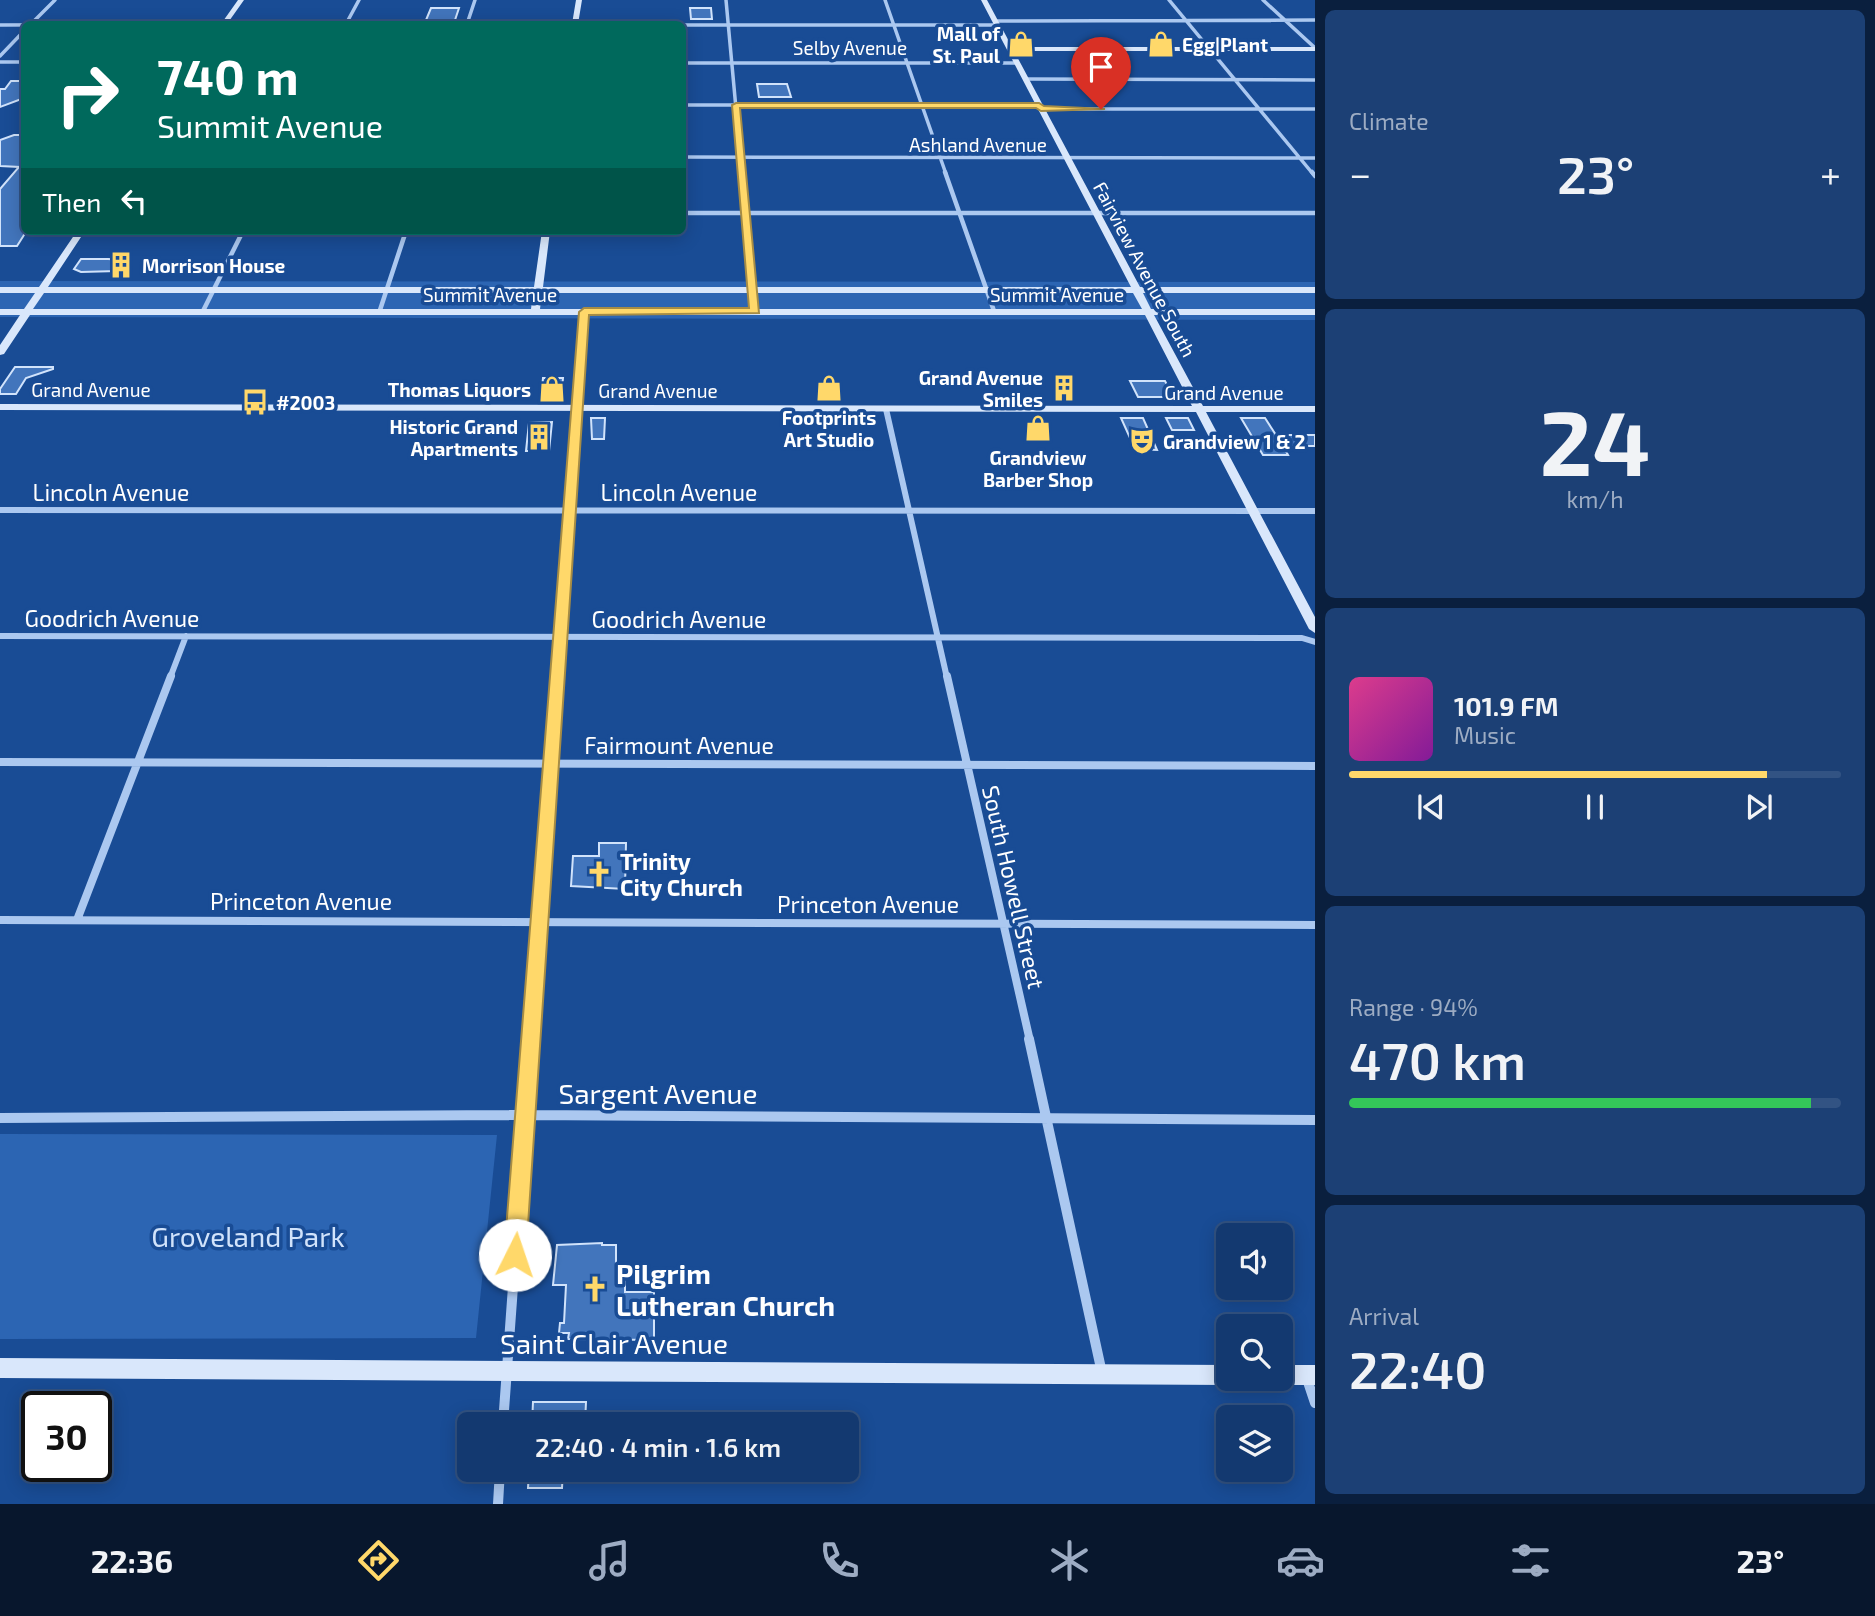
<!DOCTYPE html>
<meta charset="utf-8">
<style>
:root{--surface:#133970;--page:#1c4075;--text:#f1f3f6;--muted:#9dacc3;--line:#325383;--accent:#ffd86a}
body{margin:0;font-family:"Exo 2",sans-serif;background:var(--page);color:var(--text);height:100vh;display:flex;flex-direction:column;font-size:26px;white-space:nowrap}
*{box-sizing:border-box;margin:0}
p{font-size:23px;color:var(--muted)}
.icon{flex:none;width:38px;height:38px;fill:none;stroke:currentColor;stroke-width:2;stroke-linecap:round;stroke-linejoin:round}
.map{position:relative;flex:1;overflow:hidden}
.panel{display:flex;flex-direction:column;gap:10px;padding:10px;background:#0a1f3e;width:560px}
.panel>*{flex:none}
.top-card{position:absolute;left:21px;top:21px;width:665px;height:214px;border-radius:10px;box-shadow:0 4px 18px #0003,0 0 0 2px var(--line);background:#00695c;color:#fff;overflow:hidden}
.buttons{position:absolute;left:1216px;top:1223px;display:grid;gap:14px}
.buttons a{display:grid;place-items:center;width:77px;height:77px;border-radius:10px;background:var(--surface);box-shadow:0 4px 18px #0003,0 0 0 2px var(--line);font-size:35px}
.speed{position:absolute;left:21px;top:1391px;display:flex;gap:14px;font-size:35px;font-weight:700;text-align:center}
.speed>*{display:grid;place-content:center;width:91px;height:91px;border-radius:50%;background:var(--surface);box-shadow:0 4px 18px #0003,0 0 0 2px var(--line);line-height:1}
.speed .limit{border:4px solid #111;border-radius:10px;background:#fff;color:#111}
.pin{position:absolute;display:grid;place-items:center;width:60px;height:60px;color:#fff;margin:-72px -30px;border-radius:50% 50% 50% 0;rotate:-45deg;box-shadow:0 0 7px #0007}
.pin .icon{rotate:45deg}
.me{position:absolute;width:77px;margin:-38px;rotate:4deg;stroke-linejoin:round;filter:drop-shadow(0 0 5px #0008)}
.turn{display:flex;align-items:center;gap:24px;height:147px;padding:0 21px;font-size:32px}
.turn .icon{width:91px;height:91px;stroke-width:2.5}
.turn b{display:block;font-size:49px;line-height:60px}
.then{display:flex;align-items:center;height:66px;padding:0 21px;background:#0003;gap:14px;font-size:26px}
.big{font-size:52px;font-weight:600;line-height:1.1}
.panel .widget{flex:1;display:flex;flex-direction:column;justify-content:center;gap:10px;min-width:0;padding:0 24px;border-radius:10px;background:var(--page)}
.panel .dial{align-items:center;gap:0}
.dial b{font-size:91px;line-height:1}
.song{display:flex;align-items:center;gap:21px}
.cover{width:84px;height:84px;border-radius:10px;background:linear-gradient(135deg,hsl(330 70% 55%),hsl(290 70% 35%))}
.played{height:7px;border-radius:4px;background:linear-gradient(90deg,var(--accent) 85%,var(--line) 85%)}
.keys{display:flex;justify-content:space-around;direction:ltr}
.heat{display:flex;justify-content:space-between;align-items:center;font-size:38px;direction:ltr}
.charge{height:10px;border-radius:5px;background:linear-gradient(90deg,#34c759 94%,var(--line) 0)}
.trip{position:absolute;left:457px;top:1412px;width:402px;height:70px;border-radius:10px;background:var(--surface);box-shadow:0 4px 18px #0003,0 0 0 2px var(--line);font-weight:600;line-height:70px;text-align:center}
.dock{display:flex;height:112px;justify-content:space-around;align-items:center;background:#08172d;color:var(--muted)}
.dock .icon{width:49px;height:49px}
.dock .current{color:var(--accent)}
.dock b{font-size:32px;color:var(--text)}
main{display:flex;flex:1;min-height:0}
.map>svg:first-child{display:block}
</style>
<main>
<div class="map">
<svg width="1315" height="1504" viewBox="0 0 1315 1504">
<rect width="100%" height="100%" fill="#194c95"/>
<!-- green -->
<path fill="#2c65b3" d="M0,281L1315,282V320L0,317Z
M0,1134L497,1135L476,1338L0,1339Z"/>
<!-- building -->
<path fill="#4275bc" stroke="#d1e3fb" stroke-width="2" d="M431,8H459L455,20H426Z
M690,8H711L712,19H691Z
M11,81H24V98L0,107V89H5Z
M757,84H787L791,97H759Z
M14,135H24V235L17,246H0V189L19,167L0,166V140Z
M81,259H108L124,260L117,271L81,272L74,269Z
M15,367H53V369L26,378L16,394H0V389Z
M543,378H563L561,399H541Z
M1130,381H1165L1173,397H1138Z
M591,418H605L604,439H592Z
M1121,418H1143L1157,450L1135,449Z
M1166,418H1188L1194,430H1172Z
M1241,418H1265L1276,435H1315V446H1283L1288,455H1263Z
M552,422L549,451H526L529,423Z
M599,843H626L625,889L571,886L573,856H599Z
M602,1243V1245H616V1266H625V1292H654V1340L568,1339L569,1333H559L560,1323H564L566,1285H553L557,1245Z
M533,1402H586L585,1424H532Z
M529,1470H563L562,1488H528Z"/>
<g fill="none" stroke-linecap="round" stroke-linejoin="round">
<!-- street-far4 -->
<path stroke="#abc8f0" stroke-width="3.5" d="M726,0L742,174
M885,0L946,174
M1169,0L1313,174
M1263,0L1315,48
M995,21L1315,20
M31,24L55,0
M346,24L359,0
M467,24L475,0
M0,25L355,24
M682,25H997
M0,56L24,31
M0,62H24
M682,63H1017
M1025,79L1315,80
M682,105H1039
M1041,109H1315
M682,157L1315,158"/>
<!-- street-far3 -->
<path stroke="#abc8f0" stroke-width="4.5" d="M742,172L755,311
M945,172L994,311
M1312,172L1315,176
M682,213H1315
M380,310L406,231
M203,311L243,231
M578,395L584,312"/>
<!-- street-far2 -->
<path stroke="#abc8f0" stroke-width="6" d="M886,409L947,678
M0,510L1315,511
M0,636L1302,638L1315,642
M170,678L186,636
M557,678L578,393"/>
<!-- street-far1 -->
<path stroke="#abc8f0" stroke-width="8" d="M947,676L1030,1041
M0,762L1315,766
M0,920L1315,925
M77,920L171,676
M531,1041L557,676"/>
<!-- street -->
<path stroke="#abc8f0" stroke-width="10" d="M1029,1039L1102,1373
M0,1118L526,1115L1315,1120
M1306,1376L1315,1403
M503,1424L531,1039
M498,1504L500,1470"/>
<!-- secondary -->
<path fill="#d9e7fb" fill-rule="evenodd" d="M238,0H244L227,24H221Z
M576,0H582L578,24H572Z
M981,0H987L1012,47H1315V51H1014L1140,287H1315V293H1143L1151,309H1315V315H1154L1203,406H1315V412H1206L1315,617V633L1309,629L1196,412L0,410V404L1192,406L1145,315H30L4,354L0,355V345L20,315H0V309H24L35,293H0V287H39L77,231H85L48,287H534L542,231H550L543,287H1131ZM44,293H533L531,309H33ZM542,293H1133L1142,309H540Z
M0,1358L1228,1365V1379H1236L1228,1385L0,1378Z
M1281,1365H1315V1385H1281L1274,1382L1273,1379H1281Z"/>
</g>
<!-- route -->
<path fill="#ffd86a" stroke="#a68c45" stroke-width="2" d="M736,103H1039L1044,106L1105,109L1041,111L1036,108H740L759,313L589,315L526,1255L523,1262L515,1265L507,1262L504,1255L579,312L584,308H749L732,105Z"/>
<!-- icons -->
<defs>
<g id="shop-bare" transform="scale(2.1)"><path d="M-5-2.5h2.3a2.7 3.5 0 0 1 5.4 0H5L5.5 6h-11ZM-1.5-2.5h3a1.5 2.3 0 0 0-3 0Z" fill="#ffd86a" stroke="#194c95" stroke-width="2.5" paint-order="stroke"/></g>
<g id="building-bare" transform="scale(2.1)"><path d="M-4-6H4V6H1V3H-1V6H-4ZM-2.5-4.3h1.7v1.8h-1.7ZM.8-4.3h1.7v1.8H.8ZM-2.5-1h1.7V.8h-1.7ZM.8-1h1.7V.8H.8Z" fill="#ffd86a" stroke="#194c95" stroke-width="2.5" paint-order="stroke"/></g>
<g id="bus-bare" transform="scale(2.1)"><path d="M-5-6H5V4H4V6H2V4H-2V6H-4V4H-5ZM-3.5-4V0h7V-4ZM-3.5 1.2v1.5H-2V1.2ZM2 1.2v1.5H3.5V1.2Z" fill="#ffd86a" stroke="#194c95" stroke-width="2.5" paint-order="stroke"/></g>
<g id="theatre-bare" transform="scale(2.1)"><path d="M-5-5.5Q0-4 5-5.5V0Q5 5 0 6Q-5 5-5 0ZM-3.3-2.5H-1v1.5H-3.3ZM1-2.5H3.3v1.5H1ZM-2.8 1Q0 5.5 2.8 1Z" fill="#ffd86a" stroke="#194c95" stroke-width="2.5" paint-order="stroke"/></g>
<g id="church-bare" transform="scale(2.1)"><path d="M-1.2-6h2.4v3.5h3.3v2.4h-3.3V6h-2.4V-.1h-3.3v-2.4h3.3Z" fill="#ffd86a" stroke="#194c95" stroke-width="2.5" paint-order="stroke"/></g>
</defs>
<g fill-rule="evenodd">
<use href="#shop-bare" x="1021" y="44"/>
<use href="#shop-bare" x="1161" y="44"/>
<use href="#building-bare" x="121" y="265"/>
<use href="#shop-bare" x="829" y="388"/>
<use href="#building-bare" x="1064" y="388"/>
<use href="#shop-bare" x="552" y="389"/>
<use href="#bus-bare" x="255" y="402"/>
<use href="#shop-bare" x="1038" y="428"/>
<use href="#building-bare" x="539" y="437"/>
<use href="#theatre-bare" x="1142" y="441"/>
<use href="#church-bare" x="599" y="874"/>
<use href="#church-bare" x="595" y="1289"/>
</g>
<g text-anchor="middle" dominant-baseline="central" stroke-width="7" stroke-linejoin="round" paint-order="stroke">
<!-- far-poi labels -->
<g font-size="19" font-weight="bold" fill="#fff" stroke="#194c95" text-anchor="end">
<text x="1000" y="33">Mall of<tspan x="1000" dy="22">St. Paul</tspan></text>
<text x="1182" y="44" text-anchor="start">Egg|Plant</text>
<text x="142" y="265" text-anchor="start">Morrison House</text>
<text x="1043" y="377">Grand Avenue<tspan x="1043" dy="22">Smiles</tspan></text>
<text x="531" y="389">Thomas Liquors</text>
<text x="276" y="402" text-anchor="start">#2003</text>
<text x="829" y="417" text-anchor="middle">Footprints<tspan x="829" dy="22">Art Studio</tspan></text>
<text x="518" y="426">Historic Grand<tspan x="518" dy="22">Apartments</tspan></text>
<text x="1163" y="441" text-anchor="start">Grandview 1 &amp; 2</text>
<text x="1038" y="457" text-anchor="middle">Grandview<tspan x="1038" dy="22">Barber Shop</tspan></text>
</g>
<!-- far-street labels -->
<g font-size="19" fill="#fff" stroke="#194c95">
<text x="850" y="47">Selby Avenue</text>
<text x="978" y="144">Ashland Avenue</text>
<text transform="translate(1145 269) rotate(62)">Fairview Avenue South</text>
<text x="490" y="294">Summit Avenue</text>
<text x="1057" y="294">Summit Avenue</text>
<text x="91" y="389">Grand Avenue</text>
<text x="658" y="390">Grand Avenue</text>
<text x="1224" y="392">Grand Avenue</text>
</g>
<!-- street labels -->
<g font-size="23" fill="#fff" stroke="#194c95">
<text x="111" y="492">Lincoln Avenue</text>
<text x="679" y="492">Lincoln Avenue</text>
<text x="112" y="618">Goodrich Avenue</text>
<text x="679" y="619">Goodrich Avenue</text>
<text x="679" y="745">Fairmount Avenue</text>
<text transform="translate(1014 887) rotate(77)">South Howell Street</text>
<text x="301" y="901">Princeton Avenue</text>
<text x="868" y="904">Princeton Avenue</text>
</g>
<!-- poi labels -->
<g font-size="23" font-weight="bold" fill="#fff" stroke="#194c95" text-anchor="start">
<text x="620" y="861">Trinity<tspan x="620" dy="26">City Church</tspan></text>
</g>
<!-- near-street labels -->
<g font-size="28" fill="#fff" stroke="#194c95">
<text x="658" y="1093">Sargent Avenue</text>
<text x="614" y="1343">Saint Clair Avenue</text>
</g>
<!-- near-park labels -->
<g font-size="28" fill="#d1e3fb" stroke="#194c95">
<text x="248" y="1236">Groveland Park</text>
</g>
<!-- near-poi labels -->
<g font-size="28" font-weight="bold" fill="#fff" stroke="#194c95" text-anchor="start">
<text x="616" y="1273">Pilgrim<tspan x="616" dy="32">Lutheran Church</tspan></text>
</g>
</g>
</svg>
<div class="buttons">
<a><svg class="icon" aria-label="sound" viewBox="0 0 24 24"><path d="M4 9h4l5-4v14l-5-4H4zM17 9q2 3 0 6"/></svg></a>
<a><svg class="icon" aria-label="search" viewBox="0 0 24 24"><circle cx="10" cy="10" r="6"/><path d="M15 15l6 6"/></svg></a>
<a><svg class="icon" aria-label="layers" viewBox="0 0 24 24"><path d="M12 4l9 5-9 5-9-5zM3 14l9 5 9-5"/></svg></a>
</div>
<div class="speed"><div class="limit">30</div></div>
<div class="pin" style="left:1101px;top:109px;background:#d93025"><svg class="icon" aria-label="arrive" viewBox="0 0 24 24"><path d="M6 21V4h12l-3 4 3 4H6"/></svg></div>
<svg class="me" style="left:515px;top:1255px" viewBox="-20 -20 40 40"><circle r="19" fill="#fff"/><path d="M0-13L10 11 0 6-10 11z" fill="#ffd86a"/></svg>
<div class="trip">22:40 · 4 min · 1.6 km</div>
<div class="top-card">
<div class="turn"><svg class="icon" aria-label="right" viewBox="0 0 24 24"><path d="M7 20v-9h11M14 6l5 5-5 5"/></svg><div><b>740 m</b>Summit Avenue</div></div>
<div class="then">Then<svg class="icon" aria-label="left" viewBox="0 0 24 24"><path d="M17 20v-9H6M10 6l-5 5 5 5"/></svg></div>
</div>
</div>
<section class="panel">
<div class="widget"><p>Climate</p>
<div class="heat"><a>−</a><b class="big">23°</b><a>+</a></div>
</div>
<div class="widget dial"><b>24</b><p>km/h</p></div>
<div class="widget">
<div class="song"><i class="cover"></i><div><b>101.9 FM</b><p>Music</p></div></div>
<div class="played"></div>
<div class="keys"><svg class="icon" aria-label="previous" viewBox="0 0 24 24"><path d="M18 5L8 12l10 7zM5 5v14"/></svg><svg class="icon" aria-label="pause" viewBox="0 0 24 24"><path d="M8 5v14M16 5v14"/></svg><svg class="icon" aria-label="next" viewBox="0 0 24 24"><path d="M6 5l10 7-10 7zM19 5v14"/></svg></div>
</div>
<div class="widget"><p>Range · 94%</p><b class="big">470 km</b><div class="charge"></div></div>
<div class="widget"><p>Arrival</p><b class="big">22:40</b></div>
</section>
</main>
<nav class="dock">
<b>22:36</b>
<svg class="icon current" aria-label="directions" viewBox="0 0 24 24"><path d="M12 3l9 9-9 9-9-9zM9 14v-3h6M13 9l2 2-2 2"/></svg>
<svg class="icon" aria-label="music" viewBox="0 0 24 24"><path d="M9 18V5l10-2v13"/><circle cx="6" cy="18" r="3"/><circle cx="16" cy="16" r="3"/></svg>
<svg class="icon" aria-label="phone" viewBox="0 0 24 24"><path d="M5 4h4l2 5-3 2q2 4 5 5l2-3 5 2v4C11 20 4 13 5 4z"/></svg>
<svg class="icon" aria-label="climate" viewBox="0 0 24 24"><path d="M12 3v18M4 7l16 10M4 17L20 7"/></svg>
<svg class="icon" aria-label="car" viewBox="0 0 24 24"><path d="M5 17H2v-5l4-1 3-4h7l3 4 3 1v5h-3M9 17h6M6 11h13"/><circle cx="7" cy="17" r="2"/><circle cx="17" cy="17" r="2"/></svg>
<svg class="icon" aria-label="filters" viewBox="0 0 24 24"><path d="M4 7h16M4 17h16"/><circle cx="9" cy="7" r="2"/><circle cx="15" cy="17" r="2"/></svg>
<b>23°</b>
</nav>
